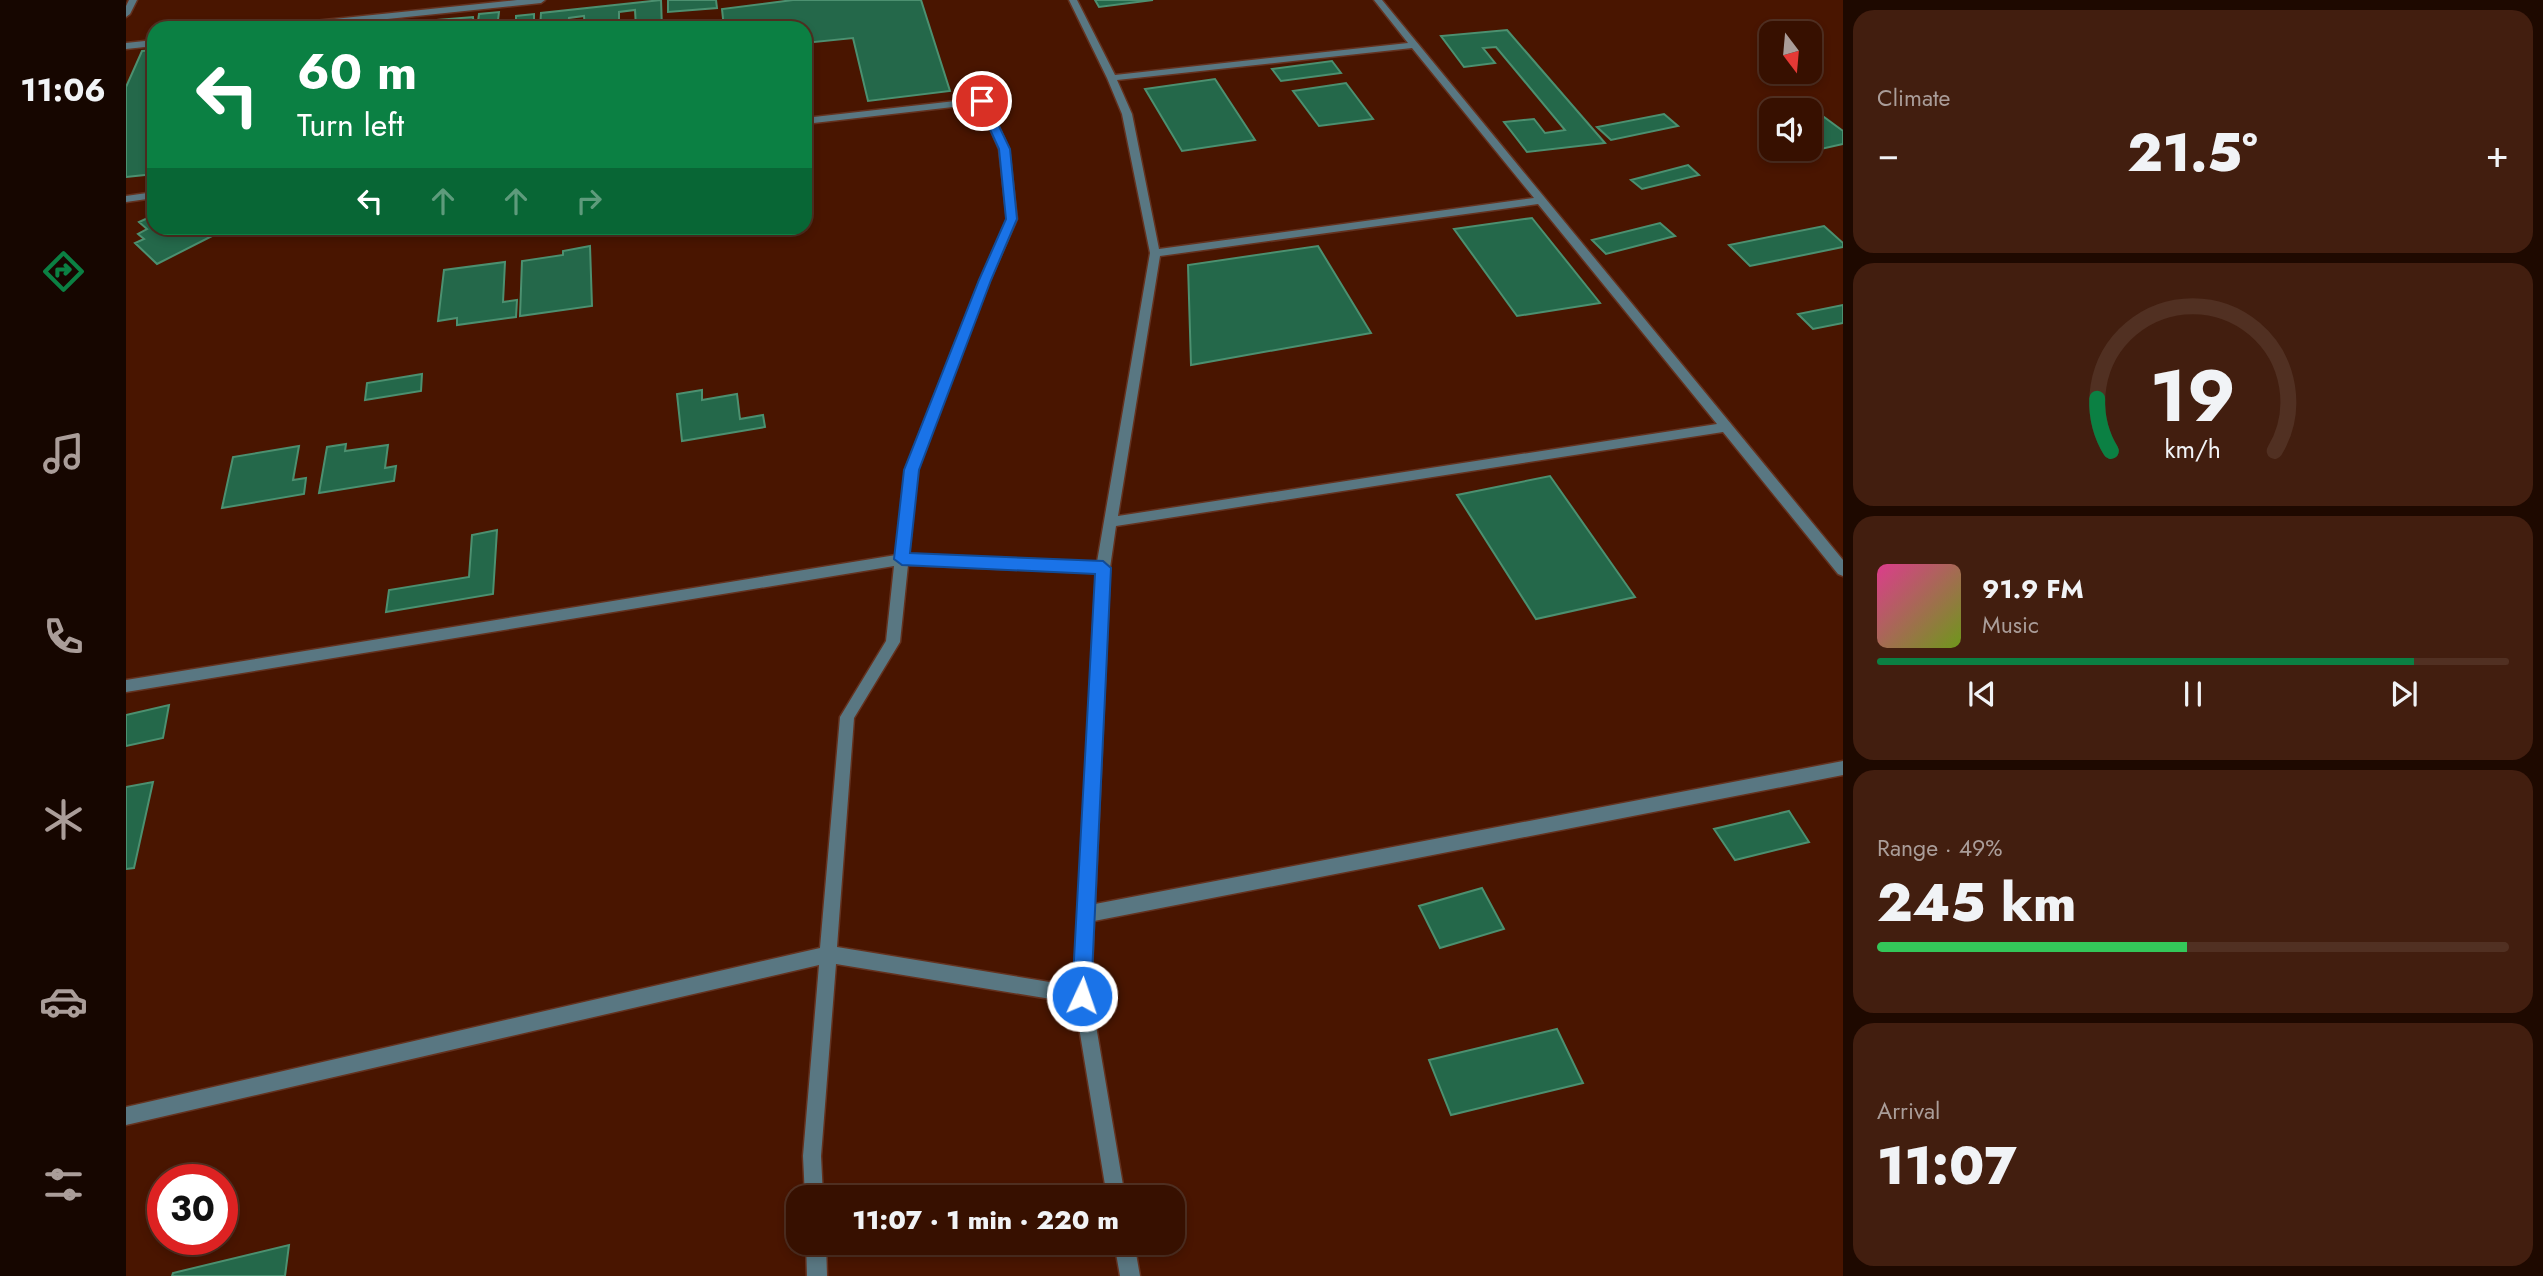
<!DOCTYPE html>
<meta charset="utf-8">
<style>
:root{--surface:#371000;--page:#421e0f;--text:#f1f3f6;--muted:#aa9d99;--line:#513022;--accent:#0b8043}
body{margin:0;font-family:Jost,sans-serif;background:var(--page);color:var(--text);height:100vh;display:flex;flex-direction:column;font-size:26px;white-space:nowrap}
*{box-sizing:border-box;margin:0}
p{font-size:23px;color:var(--muted)}
.icon{flex:none;width:38px;height:38px;fill:none;stroke:currentColor;stroke-width:2;stroke-linecap:round;stroke-linejoin:round}
.map{position:relative;flex:1;overflow:hidden}
.details{display:flex;flex-direction:column;gap:10px;padding:10px;background:#1e0900;width:700px}
.details>*{flex:none}
.top-card{position:absolute;left:21px;top:21px;width:665px;height:214px;border-radius:21px;box-shadow:0 4px 10px #0003,0 0 0 2px var(--line);background:#0b8043;color:#fff;overflow:hidden}
.needle{width:46px;rotate:164deg}
.buttons{position:absolute;left:1633px;top:21px;display:grid;gap:14px}
.buttons a{display:grid;place-items:center;width:63px;height:63px;border-radius:14px;background:var(--surface);box-shadow:0 4px 10px #0003,0 0 0 2px var(--line);font-size:35px}
.speed{position:absolute;left:21px;top:1164px;display:flex;gap:14px;font-size:35px;font-weight:700;text-align:center}
.speed>*{display:grid;place-content:center;width:91px;height:91px;border-radius:50%;background:var(--surface);box-shadow:0 4px 10px #0003,0 0 0 2px var(--line);line-height:1}
.speed .limit{border:10px solid #d22;background:#fff;color:#111}
.pin{position:absolute;display:grid;place-items:center;width:60px;height:60px;color:#fff;margin:-30px;border:4px solid #fff;border-radius:50%;box-shadow:0 2px 7px #0007}
.me{position:absolute;width:77px;margin:-38px;rotate:3deg;stroke-linejoin:round;filter:drop-shadow(0 0 5px #0008)}
.turn{display:flex;align-items:center;gap:24px;height:147px;padding:0 35px;font-size:32px}
.turn .icon{width:91px;height:91px;stroke-width:2.5}
.turn b{display:block;font-size:49px;line-height:60px}
.lanes{display:flex;align-items:center;height:66px;padding:0 35px;background:#0003;justify-content:center;gap:35px;direction:ltr}
.lanes .off{opacity:.35}
.big{font-size:52px;font-weight:800;line-height:1.1}
.details .widget{flex:1;display:flex;flex-direction:column;justify-content:center;gap:10px;min-width:0;padding:0 24px;border-radius:21px;background:var(--page)}
.details .dial{align-items:center;gap:0}
.dial svg{height:182px;overflow:visible;fill:none;stroke:var(--line);stroke-width:7;stroke-linecap:round;text-anchor:middle}
.dial text{fill:var(--text);stroke:none}
.song{display:flex;align-items:center;gap:21px}
.cover{width:84px;height:84px;border-radius:10px;background:linear-gradient(135deg,hsl(330 70% 55%),hsl(80 70% 35%))}
.played{height:7px;border-radius:4px;background:linear-gradient(90deg,var(--accent) 85%,var(--line) 85%)}
.keys{display:flex;justify-content:space-around;direction:ltr}
.heat{display:flex;justify-content:space-between;align-items:center;font-size:38px;direction:ltr}
.charge{height:10px;border-radius:5px;background:linear-gradient(90deg,#34c759 49%,var(--line) 0)}
.trip{position:absolute;left:660px;top:1185px;width:399px;height:70px;border-radius:21px;background:var(--surface);box-shadow:0 4px 10px #0003,0 0 0 2px var(--line);font-weight:800;line-height:70px;text-align:center}
main{display:flex;flex:1;min-height:0}
.tab-bar{display:flex;flex-direction:column;width:126px;justify-content:space-around;align-items:center;background:#160600;color:var(--muted)}
.tab-bar .icon{width:49px;height:49px}
.tab-bar .current{color:var(--accent)}
.tab-bar b{font-size:32px;color:var(--text)}
.map>svg:first-child{display:block}
</style>
<main>
<nav class="tab-bar">
<b>11:06</b>
<svg class="icon current" aria-label="directions" viewBox="0 0 24 24"><path d="M12 3l9 9-9 9-9-9zM9 14v-3h6M13 9l2 2-2 2"/></svg>
<svg class="icon" aria-label="music" viewBox="0 0 24 24"><path d="M9 18V5l10-2v13"/><circle cx="6" cy="18" r="3"/><circle cx="16" cy="16" r="3"/></svg>
<svg class="icon" aria-label="phone" viewBox="0 0 24 24"><path d="M5 4h4l2 5-3 2q2 4 5 5l2-3 5 2v4C11 20 4 13 5 4z"/></svg>
<svg class="icon" aria-label="climate" viewBox="0 0 24 24"><path d="M12 3v18M4 7l16 10M4 17L20 7"/></svg>
<svg class="icon" aria-label="car" viewBox="0 0 24 24"><path d="M5 17H2v-5l4-1 3-4h7l3 4 3 1v5h-3M9 17h6M6 11h13"/><circle cx="7" cy="17" r="2"/><circle cx="17" cy="17" r="2"/></svg>
<svg class="icon" aria-label="filters" viewBox="0 0 24 24"><path d="M4 7h16M4 17h16"/><circle cx="9" cy="7" r="2"/><circle cx="15" cy="17" r="2"/></svg>
</nav>
<div class="map">
<svg width="1717" height="1276" viewBox="0 0 1717 1276">
<rect width="100%" height="100%" fill="#491500"/>
<!-- building -->
<path fill="#24684a" stroke="#4c9070" stroke-width="2" d="M535,0L536,28H510L509,10L493,12V28H459L458,16L443,18L442,28H414L415,13Z
M542,0H590L591,8L542,12Z
M667,0H795L824,91L742,101L727,38L679,43V28H598L596,9Z
M969,0H1027L973,7Z
M373,12L371,28H351L353,14Z
M408,14V28H390V16Z
M347,17L348,27L285,28L286,22Z
M1381,30L1479,143L1401,152L1378,122L1408,119L1419,133L1439,130L1370,47L1357,48L1369,63L1338,67L1315,36Z
M28,50V174L0,177V87L16,51Z
M1206,61L1215,73L1155,81L1146,69Z
M1089,79L1129,140L1056,151L1019,89Z
M1220,83L1247,119L1193,126L1167,91Z
M1679,103L1717,131V144L1686,151L1682,149L1684,133L1695,130L1684,122V110H1667L1663,107Z
M1538,114L1552,126L1485,140L1471,127Z
M1562,165L1573,175L1516,189L1505,180Z
M28,215V228H86L92,233L31,264L9,243L18,239L12,234L21,229L13,222Z
M1406,218L1474,303L1391,316L1328,229Z
M1534,223L1549,236L1480,254L1466,240Z
M1698,226L1717,243V247L1624,266L1603,245Z
M464,246L466,306L394,316L396,261L437,255V251Z
M1192,246L1245,333L1065,365L1062,265Z
M379,262L377,302L391,300L390,317L331,325V318L312,321L318,270Z
M1717,305V323L1687,329L1672,314Z
M296,374L295,391L239,400L241,383Z
M576,390V400L611,394L614,419L637,415L639,427L556,441L551,394Z
M220,444L219,451L262,445L259,468L270,466L268,481L193,493L201,447Z
M173,446L167,480L180,478L178,494L96,508L107,457Z
M1424,476L1509,597L1410,619L1331,495Z
M371,530L367,594L260,612L263,590L343,577L346,535Z
M43,705L37,738L0,746V715Z
M27,782L8,868L0,869V787Z
M1663,811L1683,842L1609,860L1588,829Z
M1356,888L1378,929L1314,948L1293,906Z
M1431,1029L1457,1083L1325,1115L1303,1060Z
M163,1245L159,1276H46L47,1273Z"/>
<g fill="none" stroke-linecap="round" stroke-linejoin="round">
<!-- minor casing -->
<g stroke="#64321f" stroke-width="3">
<path id="minor" d="M3,0H11L4,14L0,17V6Z
M943,0H951L989,75L1282,43L1248,0H1256L1717,560V576L1712,574L1597,432L990,526L984,568L969,904L1717,761V775L968,921L965,996L999,1197H981L949,1003L710,964L695,1156L697,1197H679L677,1156L693,965L0,1125V1107L694,948L714,717L760,641L768,566L0,692V680L770,555L779,470L854,280L881,219L873,149L853,104L679,124V118L856,98L861,101L883,149L891,219L864,280L791,470L783,554L971,562L1024,253L996,114L981,78ZM1286,48L1408,198L1033,249L1006,114L991,80ZM1412,204L1591,424L992,516L1034,256ZM782,565L970,573L948,986L711,947L728,718L774,642Z
M28,192V198L0,202V196Z
M680,1242H700L701,1276H681Z
M988,1242H1008L1014,1276H994Z"/>
</g>
<!-- tertiary casing -->
<g stroke="#64321f" stroke-width="3">
<path id="tertiary" d="M391,0H419L415,3L175,28H146L150,25Z
M28,40V46L0,49V43Z"/>
</g>
<!-- minor -->
<use href="#minor" fill="#597782" fill-rule="evenodd"/>
<!-- tertiary -->
<use href="#tertiary" fill="#597782" fill-rule="evenodd"/>
</g>
<!-- route -->
<path fill="#1a73e8" stroke="#114b97" stroke-width="2" d="M856,98L861,101L884,149L891,219L865,280L793,470L784,553L977,561L985,568L965,996L963,1002L956,1005L949,1002L946,996L969,574L776,565L768,559L778,470L853,280L880,219L873,149L851,101Z"/>
</svg>
<div class="buttons">
<a><svg class="needle" viewBox="-14 -14 28 28"><path d="M0-13l5 13h-10z" fill="#e53935"/><path d="M0 13l5-13h-10z" fill="#aa9d99"/></svg></a>
<a><svg class="icon" aria-label="sound" viewBox="0 0 24 24"><path d="M4 9h4l5-4v14l-5-4H4zM17 9q2 3 0 6"/></svg></a>
</div>
<div class="speed"><div class="limit">30</div></div>
<div class="pin" style="left:856px;top:101px;background:#d93025"><svg class="icon" aria-label="arrive" viewBox="0 0 24 24"><path d="M6 21V4h12l-3 4 3 4H6"/></svg></div>
<svg class="me" style="left:956px;top:996px" viewBox="-20 -20 40 40"><circle r="17" fill="#1a73e8" stroke="#fff" stroke-width="3"/><path d="M0-11L8 9 0 5-8 9z" fill="#fff"/></svg>
<div class="trip">11:07 · 1 min · 220 m</div>
<div class="top-card">
<div class="turn"><svg class="icon" aria-label="left" viewBox="0 0 24 24"><path d="M17 20v-9H6M10 6l-5 5 5 5"/></svg><div><b>60 m</b>Turn left</div></div>
<div class="lanes"><svg class="icon" aria-label="left" viewBox="0 0 24 24"><path d="M17 20v-9H6M10 6l-5 5 5 5"/></svg><svg class="icon off" aria-label="ahead" viewBox="0 0 24 24"><path d="M12 20V5M6 11l6-6 6 6"/></svg><svg class="icon off" aria-label="ahead" viewBox="0 0 24 24"><path d="M12 20V5M6 11l6-6 6 6"/></svg><svg class="icon off" aria-label="right" viewBox="0 0 24 24"><path d="M7 20v-9h11M14 6l5 5-5 5"/></svg></div>
</div>
</div>
<section class="details">
<div class="widget"><p>Climate</p>
<div class="heat"><a>−</a><b class="big">21.5°</b><a>+</a></div>
</div>
<div class="widget dial"><svg viewBox="0 0 100 80">
<path d="M14 69A42 42 0 1 1 86 69"/>
<path d="M14 69A42 42 0 0 1 8 46" stroke="#0b8043"/>
<text x="50" y="56" font-size="32" font-weight="700">19</text>
<text x="50" y="72" font-size="11">km/h</text>
</svg></div>
<div class="widget">
<div class="song"><i class="cover"></i><div><b>91.9 FM</b><p>Music</p></div></div>
<div class="played"></div>
<div class="keys"><svg class="icon" aria-label="previous" viewBox="0 0 24 24"><path d="M18 5L8 12l10 7zM5 5v14"/></svg><svg class="icon" aria-label="pause" viewBox="0 0 24 24"><path d="M8 5v14M16 5v14"/></svg><svg class="icon" aria-label="next" viewBox="0 0 24 24"><path d="M6 5l10 7-10 7zM19 5v14"/></svg></div>
</div>
<div class="widget"><p>Range · 49%</p><b class="big">245 km</b><div class="charge"></div></div>
<div class="widget"><p>Arrival</p><b class="big">11:07</b></div>
</section>
</main>
